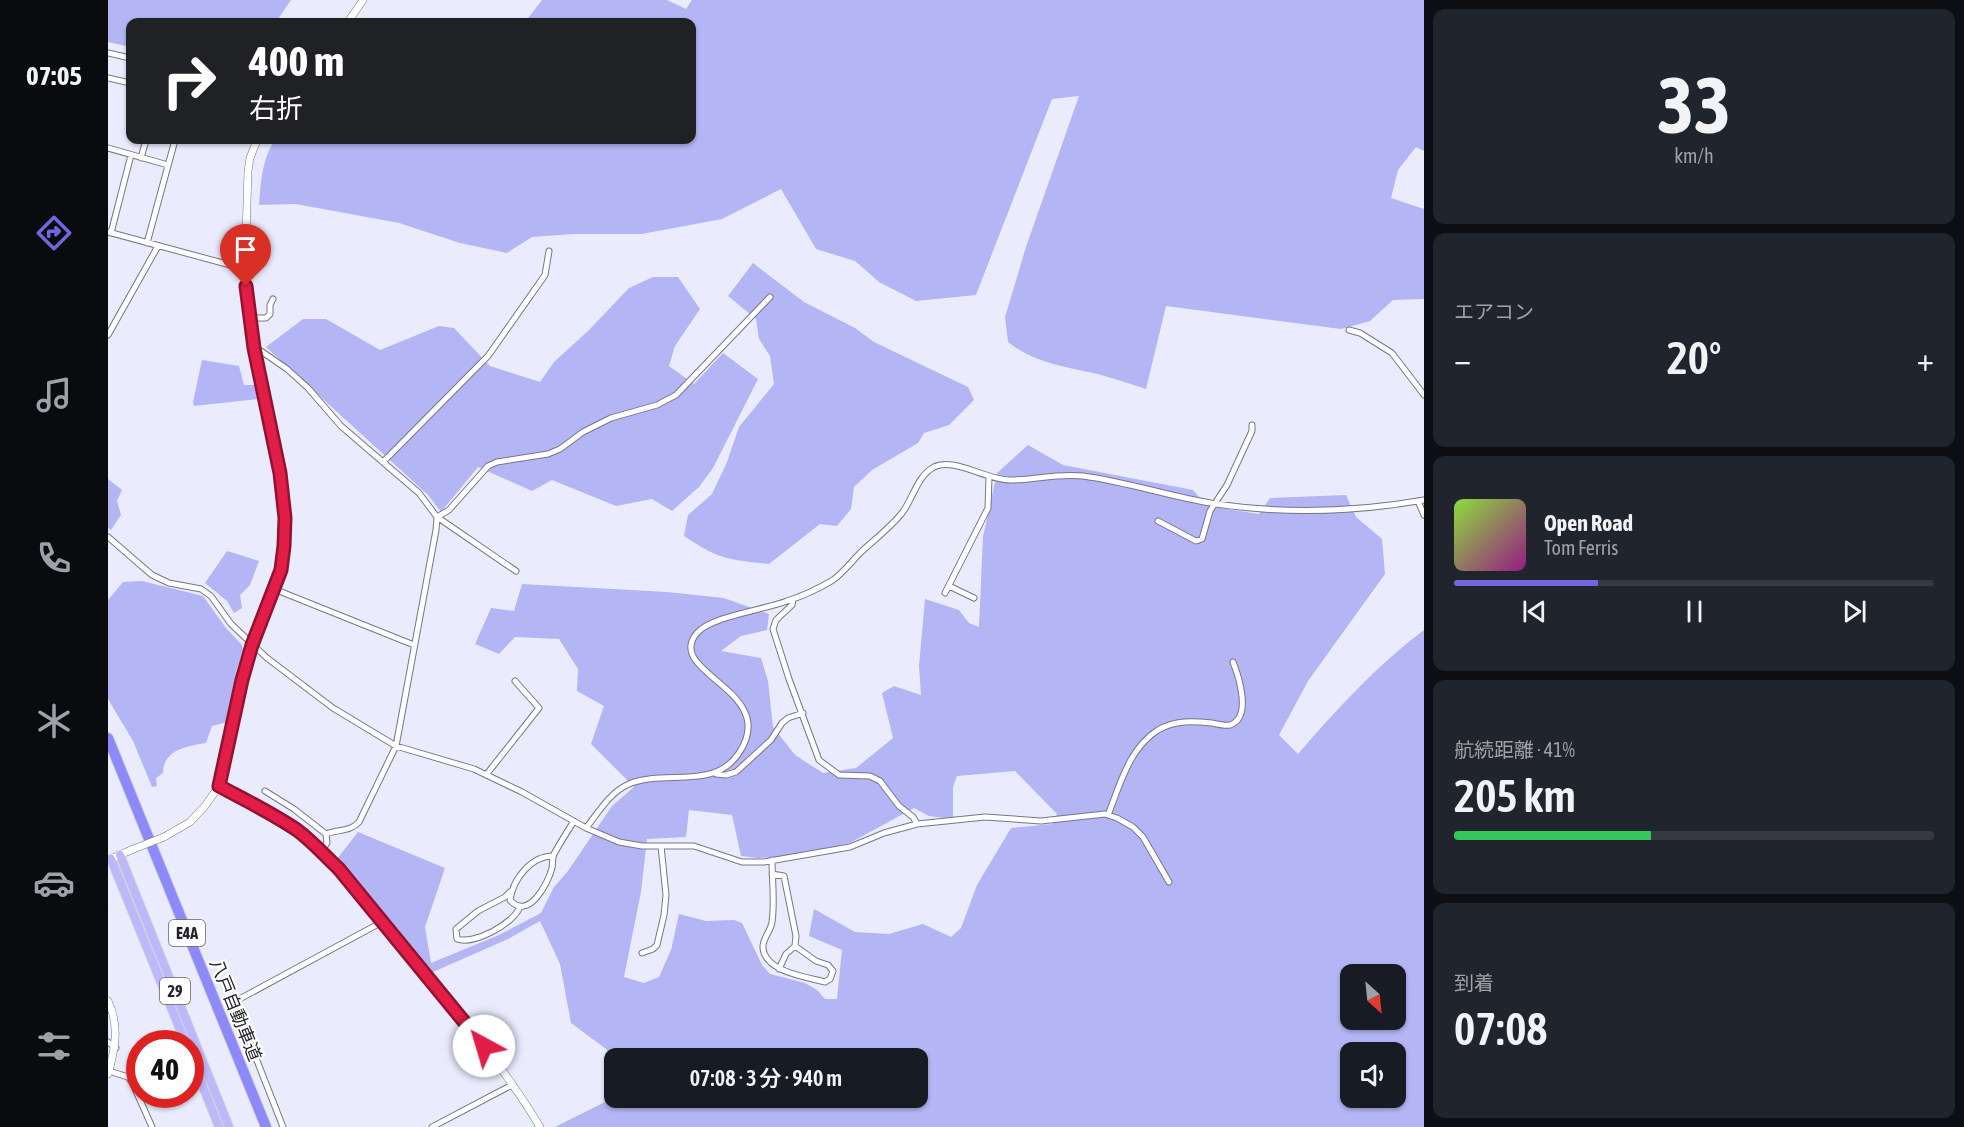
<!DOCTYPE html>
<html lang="ja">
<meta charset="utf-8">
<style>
:root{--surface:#171b24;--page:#20242c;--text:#f1f3f6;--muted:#9ea1a6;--line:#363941;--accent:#7066e0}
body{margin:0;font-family:"Asap Condensed","Noto Sans JP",sans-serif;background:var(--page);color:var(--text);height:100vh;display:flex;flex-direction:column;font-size:22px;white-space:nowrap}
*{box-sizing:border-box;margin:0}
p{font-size:20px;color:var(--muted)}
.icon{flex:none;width:33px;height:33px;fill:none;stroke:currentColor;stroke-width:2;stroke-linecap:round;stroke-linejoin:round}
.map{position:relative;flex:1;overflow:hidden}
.panel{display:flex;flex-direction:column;gap:9px;padding:9px;background:#0d0f14;width:540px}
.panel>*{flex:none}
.banner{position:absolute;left:18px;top:18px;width:570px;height:126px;border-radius:12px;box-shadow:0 2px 4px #0004;background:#202124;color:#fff;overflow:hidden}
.needle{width:39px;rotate:153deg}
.buttons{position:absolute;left:1232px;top:964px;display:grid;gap:12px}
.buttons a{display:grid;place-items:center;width:66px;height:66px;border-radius:12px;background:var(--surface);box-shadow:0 2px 4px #0004;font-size:30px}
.speed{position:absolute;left:18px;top:1030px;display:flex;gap:12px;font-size:30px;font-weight:700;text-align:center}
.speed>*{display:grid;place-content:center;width:78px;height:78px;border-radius:50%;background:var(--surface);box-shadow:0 2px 4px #0004;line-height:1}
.speed .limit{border:9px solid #d22;background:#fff;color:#111}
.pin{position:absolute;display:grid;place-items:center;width:51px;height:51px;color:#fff;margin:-62px -26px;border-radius:50% 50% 50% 0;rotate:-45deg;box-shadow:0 0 6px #0007}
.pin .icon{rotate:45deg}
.me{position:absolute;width:66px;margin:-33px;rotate:321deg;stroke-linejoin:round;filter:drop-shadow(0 0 4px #0008)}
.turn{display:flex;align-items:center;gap:21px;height:126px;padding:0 24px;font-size:27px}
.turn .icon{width:78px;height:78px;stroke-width:2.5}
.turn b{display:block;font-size:42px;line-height:51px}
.big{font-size:45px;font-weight:600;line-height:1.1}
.panel .tile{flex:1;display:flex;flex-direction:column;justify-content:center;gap:9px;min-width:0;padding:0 21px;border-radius:12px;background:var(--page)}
.panel .dial{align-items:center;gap:0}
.dial b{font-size:78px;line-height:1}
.song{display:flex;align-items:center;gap:18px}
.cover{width:72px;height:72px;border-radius:9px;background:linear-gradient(135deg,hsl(90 70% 55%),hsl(310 70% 35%))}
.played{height:6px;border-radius:3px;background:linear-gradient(90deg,var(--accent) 30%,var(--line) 30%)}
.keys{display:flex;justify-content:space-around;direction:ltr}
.heat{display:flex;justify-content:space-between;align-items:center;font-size:33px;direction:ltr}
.charge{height:9px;border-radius:4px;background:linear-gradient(90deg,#34c759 41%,var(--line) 0)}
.trip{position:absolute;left:496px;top:1048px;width:324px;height:60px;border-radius:12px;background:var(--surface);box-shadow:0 2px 4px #0004;font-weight:600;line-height:60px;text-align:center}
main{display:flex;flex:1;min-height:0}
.dock{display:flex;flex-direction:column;width:108px;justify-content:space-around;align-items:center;background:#090b0e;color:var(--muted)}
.dock .icon{width:42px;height:42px}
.dock .selected{color:var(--accent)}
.dock b{font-size:27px;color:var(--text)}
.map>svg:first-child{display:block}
</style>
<main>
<nav class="dock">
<b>07:05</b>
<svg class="icon selected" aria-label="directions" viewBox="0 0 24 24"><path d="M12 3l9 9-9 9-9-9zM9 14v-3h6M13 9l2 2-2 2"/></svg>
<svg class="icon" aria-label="music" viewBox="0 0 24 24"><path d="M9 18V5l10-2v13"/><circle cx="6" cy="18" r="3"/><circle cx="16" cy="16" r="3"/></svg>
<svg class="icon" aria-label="phone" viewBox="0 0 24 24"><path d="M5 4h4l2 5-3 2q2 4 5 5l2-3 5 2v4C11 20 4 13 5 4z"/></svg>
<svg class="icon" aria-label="climate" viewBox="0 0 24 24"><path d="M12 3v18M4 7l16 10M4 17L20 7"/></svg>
<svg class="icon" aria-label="car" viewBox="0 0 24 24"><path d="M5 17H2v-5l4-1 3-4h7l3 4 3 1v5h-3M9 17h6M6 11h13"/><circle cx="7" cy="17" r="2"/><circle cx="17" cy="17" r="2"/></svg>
<svg class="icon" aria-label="filters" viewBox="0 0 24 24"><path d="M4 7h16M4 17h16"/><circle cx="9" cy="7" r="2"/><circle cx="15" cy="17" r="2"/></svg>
</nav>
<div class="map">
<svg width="1316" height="1127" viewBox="0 0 1316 1127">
<rect width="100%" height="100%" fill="#eaecfe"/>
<!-- forest -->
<path fill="#b3b5f5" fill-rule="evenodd" d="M0,0H183L168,22H22V47L0,42Z
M434,0H559L578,9L584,0H1316V151L1308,147L1290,170L1283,198L1316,209V299L1285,300L1262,321L1233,329L1058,306L1038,389C1023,384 1008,379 993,375C960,367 927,364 900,342L897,317L918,247L971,96L944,99L868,295L808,301L771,282L747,261L708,249L673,189L614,219L534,234H465L424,237L399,253L352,243L291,223L188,204L151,205C153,183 154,158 167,140H584V22H417Z
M645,263L696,302L747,328L766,342L860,387L866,400L841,425L816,433L810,443L764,470L746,487L743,509L729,526L712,524L661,564C621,560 610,559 576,536L580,515L604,494L619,462L631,427L666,384L662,356L651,339L648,319L620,296Z
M545,277H570L592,309L567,346L561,366L586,384L615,353L650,379L605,468L591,487L564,511L544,499L508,506L444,480L424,491L370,467L333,512L320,495L158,347L195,319H218L272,350L331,326L346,328L382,366L432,382L446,362L481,330L521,288Z
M94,360L131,366L136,385H147L150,399L86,406L85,402Z
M920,445L955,465L1085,490L1099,506L1151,514L1162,498L1238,495L1248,517L1274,539L1277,574L1200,681L1171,735L1190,754C1228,710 1269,665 1316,630V1127H447L499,1101L507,1094V1098H810V1059H507V1061L498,1049L463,1023L452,964L432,921L400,939L325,972L229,859L250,832L337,868L317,927L323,963L391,935L433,913L446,887L460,871L504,806L526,787L483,744L496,706L469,691L470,669L451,639L407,637L391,654L367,644L383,608L406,611L414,584L559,592L616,598L661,614L659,630L633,636L613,651L653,658L660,681L665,727L687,755L715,773L748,768L785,738L774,693L786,686L813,695L811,666L817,599L851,610L861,623L871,627L875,537L889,473ZM907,771L949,814L944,824L903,828L869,885L853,928L843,937L815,924L781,934L747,932L706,909L701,936L734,950L729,999H717L709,990L697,983L662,974L654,965L634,923L626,920L598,921L571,914L563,950L551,977L536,983L516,977L533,892L539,839L578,837L581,810L624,815L633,856L649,858L683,857L742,843L806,808L821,816L845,819V787L849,776ZM1242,975H1287V1020H1242ZM1242,1053H1287V1098H1242Z
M0,479L14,490L9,501L13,515L3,530L0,528Z
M119,551L151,561L142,585L132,595L134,608L126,613L119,601L97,583Z
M34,581L95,596L118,628L134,645L135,650L129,669L119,722L104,726L98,743C79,746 55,750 55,773L48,778L49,786L44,787L25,741L0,699V600L15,582Z"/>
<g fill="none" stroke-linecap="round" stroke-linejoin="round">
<!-- minor casing -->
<g stroke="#767686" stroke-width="7">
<path id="minor" d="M0,53L22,58
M0,78L22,83
M0,148L60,165
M33,158L38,140
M0,232L137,269
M3,233L23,155
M39,243L67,140
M141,318H158L162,314V305L165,299
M1241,330L1252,333L1284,353L1316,395
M0,335L50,246
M145,348L153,351L179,369L200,388L233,426L311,493L329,517L408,571
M275,462L380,356L437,275L441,251
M1310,501L1316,515
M329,517L341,510L380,466L389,462L440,454L452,449L475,432L503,418L549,405L568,395L662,297
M1050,521L1088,541L1094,539L1102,511L1119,485L1144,431V425
M0,537L44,575L61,583L93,589L103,596L123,624L159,658L225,708L288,746L366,769L414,792L478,828L511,842L534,846H586L634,862H656L742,847L776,833L809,824L877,817L933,821L997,814L1009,818L1025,827L1035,837L1061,882
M841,586L866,598
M166,589L306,645
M837,593L880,508L881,477
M685,599L684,605L668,620L665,629L681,679L711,760L731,775L762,776L772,781L791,806L805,817L809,824
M608,774L618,775L628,772L663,740L674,723L680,718L695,713
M378,775L431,708L407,681
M157,791L186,809L218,834L219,843L213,852
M1000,815C1012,785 1021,748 1050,730C1067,720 1085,721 1104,723C1109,724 1117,726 1122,725C1144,718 1131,677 1125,662
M478,828C490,813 502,792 521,784C557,769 606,791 631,753C673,690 555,673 589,633C604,616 656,610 679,601C695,596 710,589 725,580C735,573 744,561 753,552C766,540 783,527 794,513C805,499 809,476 826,467C846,457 878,480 902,480C926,480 950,473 975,476C1020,482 1063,497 1108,504C1176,514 1248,512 1316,500
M218,834C230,829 242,832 251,822L288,746L328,530L329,517
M445,856C423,856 405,879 402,900C420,921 440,884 444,868C445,863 444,858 446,854C452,843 459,832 466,821
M664,860C664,880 667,902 664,922C663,931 654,939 655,948C657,972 699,977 717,982L722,979L725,971L720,965L708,961L687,946
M664,874L676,876L688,936L687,946L678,954L671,969
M402,892L397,897L370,911L348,929L349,939C366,945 405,924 412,907
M534,953L545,949L549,945L556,915L558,895L553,846
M0,1042L8,1048
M1,1071L20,1077L24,1082L44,1127
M175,1127L126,1002L274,922
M324,1127L404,1085"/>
</g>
<!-- tertiary casing -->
<g stroke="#767686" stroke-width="8">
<path id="tertiary" d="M240,22L255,0
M111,786C138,800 165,813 190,831C230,861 259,904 291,942C340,1002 392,1060 432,1127
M56,837L82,822L97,806L111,786L134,680L144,645L173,570L177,518L172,473L145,348L139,303L137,269L140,171L142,158L149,140
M0,860L23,850
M0,1001C12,1026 7,1049 0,1074"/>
</g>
<!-- primary casing -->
<g stroke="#d3d3d4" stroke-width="10">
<path id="primary" d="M12,855L121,1127
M3,859L78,1044
M82,1054L111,1127"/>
</g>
<!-- motorway casing -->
<g stroke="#d3d3d4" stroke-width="12">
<path id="motorway" d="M0,738L158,1127"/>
</g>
<!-- minor -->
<use href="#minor" stroke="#fff" stroke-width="5"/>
<!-- tertiary -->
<use href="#tertiary" stroke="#fff" stroke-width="7"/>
<!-- primary -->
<use href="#primary" stroke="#bbb8fb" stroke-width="8"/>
<!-- motorway -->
<use href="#motorway" stroke="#8e89f9" stroke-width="10"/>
<!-- tertiary-bridge casing -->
<g stroke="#767686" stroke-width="8" stroke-linecap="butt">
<path id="tertiary-bridge" d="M23,850L56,837"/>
</g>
<!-- tertiary-bridge -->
<use href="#tertiary-bridge" stroke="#fff" stroke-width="7"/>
</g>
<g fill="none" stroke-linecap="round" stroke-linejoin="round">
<!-- route casing -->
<g stroke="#92132f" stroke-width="15">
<path id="route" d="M138,286L146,348L172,473L177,518L176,546L173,570L144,645L134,680L111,786C137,800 164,813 189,830C204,841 217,856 231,869L376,1046"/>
</g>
<!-- route -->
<use href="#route" stroke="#e11d48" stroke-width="10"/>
</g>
<g text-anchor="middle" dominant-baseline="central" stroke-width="4.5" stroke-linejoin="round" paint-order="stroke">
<!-- shield labels -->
<g fill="#fff" stroke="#65656a" stroke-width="1.5">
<rect x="61" y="920" width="36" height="26" rx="4.5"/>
<rect x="52" y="978" width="30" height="26" rx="4.5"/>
</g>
<g font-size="16" font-weight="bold" fill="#23232a">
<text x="79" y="933">E4A</text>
<text x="67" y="991">29</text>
</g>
<!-- street labels -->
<g font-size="18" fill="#23232a" stroke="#fff">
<text transform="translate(128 1010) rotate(68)">八戸自動車道</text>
</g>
</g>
</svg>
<div class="buttons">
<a><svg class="needle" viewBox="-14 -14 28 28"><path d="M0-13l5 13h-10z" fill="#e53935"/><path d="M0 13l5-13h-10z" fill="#9ea1a6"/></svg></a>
<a><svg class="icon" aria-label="sound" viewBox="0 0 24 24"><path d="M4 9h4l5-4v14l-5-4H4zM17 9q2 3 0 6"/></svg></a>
</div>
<div class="speed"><div class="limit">40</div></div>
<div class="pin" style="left:138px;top:286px;background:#d93025"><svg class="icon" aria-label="arrive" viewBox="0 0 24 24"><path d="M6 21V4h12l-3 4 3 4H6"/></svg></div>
<svg class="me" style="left:376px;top:1046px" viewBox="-20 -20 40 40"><circle r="19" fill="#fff"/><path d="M0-13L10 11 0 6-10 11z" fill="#e11d48"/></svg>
<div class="trip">07:08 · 3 分 · 940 m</div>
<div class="banner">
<div class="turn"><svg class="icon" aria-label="right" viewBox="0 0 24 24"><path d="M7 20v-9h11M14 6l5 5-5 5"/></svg><div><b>400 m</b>右折</div></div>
</div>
</div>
<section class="panel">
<div class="tile dial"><b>33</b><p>km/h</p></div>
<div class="tile"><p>エアコン</p>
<div class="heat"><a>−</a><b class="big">20°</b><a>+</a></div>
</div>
<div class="tile">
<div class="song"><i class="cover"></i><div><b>Open Road</b><p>Tom Ferris</p></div></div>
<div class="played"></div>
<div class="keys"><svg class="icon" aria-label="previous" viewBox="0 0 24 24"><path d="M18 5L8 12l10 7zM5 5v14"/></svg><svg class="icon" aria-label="pause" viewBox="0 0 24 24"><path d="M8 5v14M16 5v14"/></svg><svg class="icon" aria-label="next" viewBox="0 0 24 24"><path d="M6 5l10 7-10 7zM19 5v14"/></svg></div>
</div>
<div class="tile"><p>航続距離 · 41%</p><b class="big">205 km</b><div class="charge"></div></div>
<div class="tile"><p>到着</p><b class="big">07:08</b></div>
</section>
</main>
